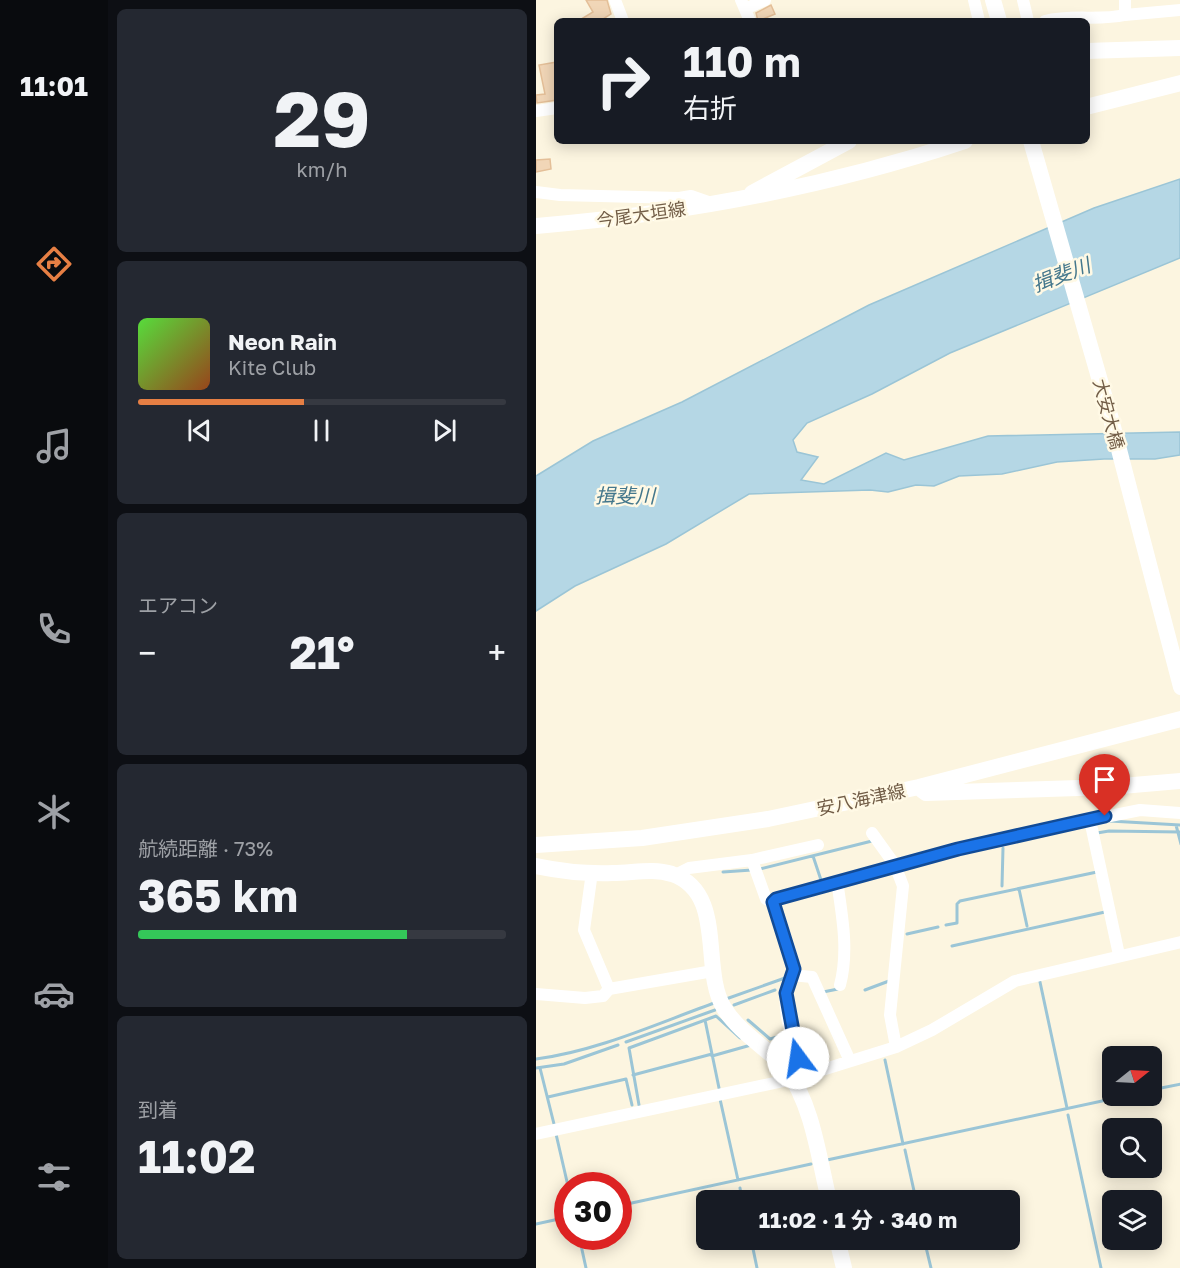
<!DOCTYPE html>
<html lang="ja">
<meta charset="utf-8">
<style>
:root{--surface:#171b24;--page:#242831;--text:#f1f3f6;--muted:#9ea1a6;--line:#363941;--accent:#e67f44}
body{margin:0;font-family:"Golos Text","Noto Sans JP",sans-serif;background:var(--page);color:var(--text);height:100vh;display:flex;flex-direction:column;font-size:22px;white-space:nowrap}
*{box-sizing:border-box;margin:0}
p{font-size:20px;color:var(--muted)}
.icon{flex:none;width:33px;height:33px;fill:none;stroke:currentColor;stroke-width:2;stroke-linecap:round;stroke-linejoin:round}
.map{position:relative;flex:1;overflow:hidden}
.details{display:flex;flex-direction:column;gap:9px;padding:9px;background:#0d0f14;width:428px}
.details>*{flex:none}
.guide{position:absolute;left:18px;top:18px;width:536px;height:126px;border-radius:9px;box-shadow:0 3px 15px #0003;background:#171b24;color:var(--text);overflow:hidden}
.needle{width:39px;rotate:72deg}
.controls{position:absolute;left:566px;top:1046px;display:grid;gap:12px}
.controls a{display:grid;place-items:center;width:60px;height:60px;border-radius:9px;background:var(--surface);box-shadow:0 3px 15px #0003;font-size:30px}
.speed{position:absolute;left:18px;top:1172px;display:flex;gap:12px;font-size:30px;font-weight:700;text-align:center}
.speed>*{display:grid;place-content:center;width:78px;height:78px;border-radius:50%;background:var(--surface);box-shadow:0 3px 15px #0003;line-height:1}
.speed .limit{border:9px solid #d22;background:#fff;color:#111}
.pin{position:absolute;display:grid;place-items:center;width:51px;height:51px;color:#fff;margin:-62px -26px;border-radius:50% 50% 50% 0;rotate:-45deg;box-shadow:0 0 6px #0007}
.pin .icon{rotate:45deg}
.me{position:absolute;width:66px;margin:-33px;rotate:346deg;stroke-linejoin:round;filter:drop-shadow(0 0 4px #0008)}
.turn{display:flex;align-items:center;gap:21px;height:126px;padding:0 30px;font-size:27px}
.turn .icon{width:78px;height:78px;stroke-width:2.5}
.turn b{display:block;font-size:42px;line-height:51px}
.big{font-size:45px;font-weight:700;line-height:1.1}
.details .widget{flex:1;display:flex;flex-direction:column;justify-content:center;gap:9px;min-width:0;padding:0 21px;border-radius:9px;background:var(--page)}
.details .dial{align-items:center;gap:0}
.dial b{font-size:78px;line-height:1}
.song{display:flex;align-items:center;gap:18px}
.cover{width:72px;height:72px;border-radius:9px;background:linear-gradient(135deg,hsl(110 70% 55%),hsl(20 70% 35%))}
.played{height:6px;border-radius:3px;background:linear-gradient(90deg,var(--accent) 45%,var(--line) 45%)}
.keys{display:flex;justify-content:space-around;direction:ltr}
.heat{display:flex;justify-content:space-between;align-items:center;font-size:33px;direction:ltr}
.charge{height:9px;border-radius:4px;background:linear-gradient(90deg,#34c759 73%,var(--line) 0)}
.trip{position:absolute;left:160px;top:1190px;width:324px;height:60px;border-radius:9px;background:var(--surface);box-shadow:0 3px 15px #0003;font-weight:700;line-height:60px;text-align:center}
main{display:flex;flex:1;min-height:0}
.dock{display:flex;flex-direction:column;width:108px;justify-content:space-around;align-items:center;background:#090b0e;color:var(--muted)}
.dock .icon{width:42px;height:42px}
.dock .on{color:var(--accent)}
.dock b{font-size:27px;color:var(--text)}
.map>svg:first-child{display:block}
</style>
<main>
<nav class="dock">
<b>11:01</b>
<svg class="icon on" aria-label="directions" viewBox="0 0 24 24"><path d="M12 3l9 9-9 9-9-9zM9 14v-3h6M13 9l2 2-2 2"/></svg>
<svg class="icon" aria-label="music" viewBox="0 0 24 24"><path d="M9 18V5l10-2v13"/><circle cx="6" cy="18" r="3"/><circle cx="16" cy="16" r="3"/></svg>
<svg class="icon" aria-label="phone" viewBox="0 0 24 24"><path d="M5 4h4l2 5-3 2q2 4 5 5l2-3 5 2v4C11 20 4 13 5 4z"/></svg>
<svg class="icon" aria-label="climate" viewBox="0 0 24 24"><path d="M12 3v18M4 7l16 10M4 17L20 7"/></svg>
<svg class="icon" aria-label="car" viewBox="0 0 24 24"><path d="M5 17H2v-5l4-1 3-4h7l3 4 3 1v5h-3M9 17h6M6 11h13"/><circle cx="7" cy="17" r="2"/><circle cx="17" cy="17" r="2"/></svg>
<svg class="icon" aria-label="filters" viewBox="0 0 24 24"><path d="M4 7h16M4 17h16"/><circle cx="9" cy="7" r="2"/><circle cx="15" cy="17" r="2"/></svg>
</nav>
<section class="details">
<div class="widget dial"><b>29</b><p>km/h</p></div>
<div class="widget">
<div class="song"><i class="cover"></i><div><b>Neon Rain</b><p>Kite Club</p></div></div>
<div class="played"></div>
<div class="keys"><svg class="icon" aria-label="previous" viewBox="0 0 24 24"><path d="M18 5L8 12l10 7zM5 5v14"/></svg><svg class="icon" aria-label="pause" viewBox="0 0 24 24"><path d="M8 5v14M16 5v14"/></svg><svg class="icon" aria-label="next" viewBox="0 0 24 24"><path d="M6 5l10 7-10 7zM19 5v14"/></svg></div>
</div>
<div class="widget"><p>エアコン</p>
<div class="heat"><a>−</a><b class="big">21°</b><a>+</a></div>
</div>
<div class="widget"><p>航続距離 · 73%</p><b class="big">365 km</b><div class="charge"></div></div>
<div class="widget"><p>到着</p><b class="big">11:02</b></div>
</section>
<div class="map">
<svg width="645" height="1268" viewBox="0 0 645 1268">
<rect width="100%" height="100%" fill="#fcf5e0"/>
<!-- water -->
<path fill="#b5d7e5" stroke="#9bc5d6" stroke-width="1.5" d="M644,179V258L414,353L336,394L271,423L257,440L261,452L282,457L265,480L288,484L350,453L368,460L452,436L644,432V455L619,459H568L521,462L466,474L423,476L398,486L380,485L352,492L334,490L213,494L130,544L39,586L0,611V476L57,441L146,402L333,305L558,208Z"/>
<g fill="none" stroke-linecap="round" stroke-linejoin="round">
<!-- stream -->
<path stroke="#9bc5d6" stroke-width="3" d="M574,821L645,825
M640,825L645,844
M561,833L573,831L645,832
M277,856L285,880
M224,869L336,841
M187,872L216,870
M466,886L467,848
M483,889L491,926
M410,925L421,923V904L424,901L561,872
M371,934L402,927
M416,946L569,912
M504,982L531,1108
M329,990L353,981
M287,992L302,989
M190,999L249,978
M198,1005L239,990
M169,1020L183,1088
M212,1020L234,1039L252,1034
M90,1042L179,1010
M176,1056L215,1045
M0,1059C62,1051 122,1023 181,1002
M349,1060L367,1144
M0,1068L28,1064L82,1045
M4,1068L18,1124
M97,1075L176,1054
M615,1090L645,1084
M12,1097L90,1079L96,1105
M184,1099L202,1180
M103,1105L93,1048L180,1016L204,1038
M532,1115L565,1268
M20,1134L32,1186
M369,1150L380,1200
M291,1160L594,1095
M204,1188L206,1200
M82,1206L275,1164
M0,1224L32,1217
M43,1236L50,1268
M215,1239L221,1268
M388,1239L395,1268"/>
</g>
<!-- building -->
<path fill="#f1d6b7" stroke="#e4bf98" stroke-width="1.5" d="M50,0H71L75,14L64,21H42L57,12Z
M235,5L239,14L222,21L220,13Z
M21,62V100L1,103L0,95L9,94L3,65Z
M14,159L15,169L0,172V160Z"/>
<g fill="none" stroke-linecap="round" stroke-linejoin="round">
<!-- street -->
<path stroke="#fff" stroke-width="12" d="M79,0L87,21
M205,0L214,21
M438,0L443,21
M487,0L492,21
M209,9L229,0
M589,15L645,10
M509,21C536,14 562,21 589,15V0
M0,111L21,108
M0,192L24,195L143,198L155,196L175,203
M554,820L604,810L645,813
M336,833L359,865L367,886L354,1015L360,1047
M216,860L230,899L237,902C244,923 254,944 257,965C258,974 251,983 250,992C247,1017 260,1052 270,1074
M56,872L48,930L73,989
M139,875L153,868L216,860L282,845
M301,881C306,915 313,951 304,985
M237,902L240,899C343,868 448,840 554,820L583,955
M255,975L276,977L314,1061
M0,994L49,998L67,996L73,989L177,971
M0,1134L257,1079L360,1047L396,1030L479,981L645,942"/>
<!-- secondary -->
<path stroke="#fff" stroke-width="16" d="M457,0L463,21
M550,51L645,48
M550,107L645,83
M495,141L575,419L645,687
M216,193L313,141
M0,226C145,214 291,187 429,141
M386,790L390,793L574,787L645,781
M0,845L106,838L232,819L383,787L645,719
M0,866C24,871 52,874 77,873C97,873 117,868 136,874C191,893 164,969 188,1008C202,1031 230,1048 250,1068C277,1107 282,1154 293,1200
M301,1239L308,1268"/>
</g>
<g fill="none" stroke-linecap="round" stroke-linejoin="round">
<!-- route casing -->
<g stroke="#114b97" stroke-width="15">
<path id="route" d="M262,1058L250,993L258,969L237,902L240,899L422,849L569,816"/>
</g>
<!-- route -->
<use href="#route" stroke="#1a73e8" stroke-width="10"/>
</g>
<g text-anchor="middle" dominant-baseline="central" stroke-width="5" stroke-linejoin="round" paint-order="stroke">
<!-- street labels -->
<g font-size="18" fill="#725d47" stroke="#fff9e5">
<text transform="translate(105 214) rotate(-8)">今尾大垣線</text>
<text transform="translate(573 414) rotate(75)">大安大橋</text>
<text transform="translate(325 799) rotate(-12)">安八海津線</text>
</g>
<!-- water labels -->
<g font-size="20" font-style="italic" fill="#44778c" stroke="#fff9e5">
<text transform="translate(525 274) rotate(-21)">揖斐川</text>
<text x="89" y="495">揖斐川</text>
</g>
</g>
</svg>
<div class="controls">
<a><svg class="needle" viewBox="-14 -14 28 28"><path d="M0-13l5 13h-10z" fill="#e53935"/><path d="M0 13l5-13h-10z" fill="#9ea1a6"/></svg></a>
<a><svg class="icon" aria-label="search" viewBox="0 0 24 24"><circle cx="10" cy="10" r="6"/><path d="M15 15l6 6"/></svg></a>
<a><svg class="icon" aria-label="layers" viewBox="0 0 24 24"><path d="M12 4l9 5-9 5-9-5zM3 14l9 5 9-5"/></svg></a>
</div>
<div class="speed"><div class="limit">30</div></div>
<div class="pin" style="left:569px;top:816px;background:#d93025"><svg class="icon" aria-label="arrive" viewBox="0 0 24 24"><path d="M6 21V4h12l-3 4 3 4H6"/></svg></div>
<svg class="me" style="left:262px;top:1058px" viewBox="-20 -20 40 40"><circle r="19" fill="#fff"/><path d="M0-13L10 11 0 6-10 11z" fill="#1a73e8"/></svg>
<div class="trip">11:02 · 1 分 · 340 m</div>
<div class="guide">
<div class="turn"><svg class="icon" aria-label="right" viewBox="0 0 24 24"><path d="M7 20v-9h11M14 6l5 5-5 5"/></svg><div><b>110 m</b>右折</div></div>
</div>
</div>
</main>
